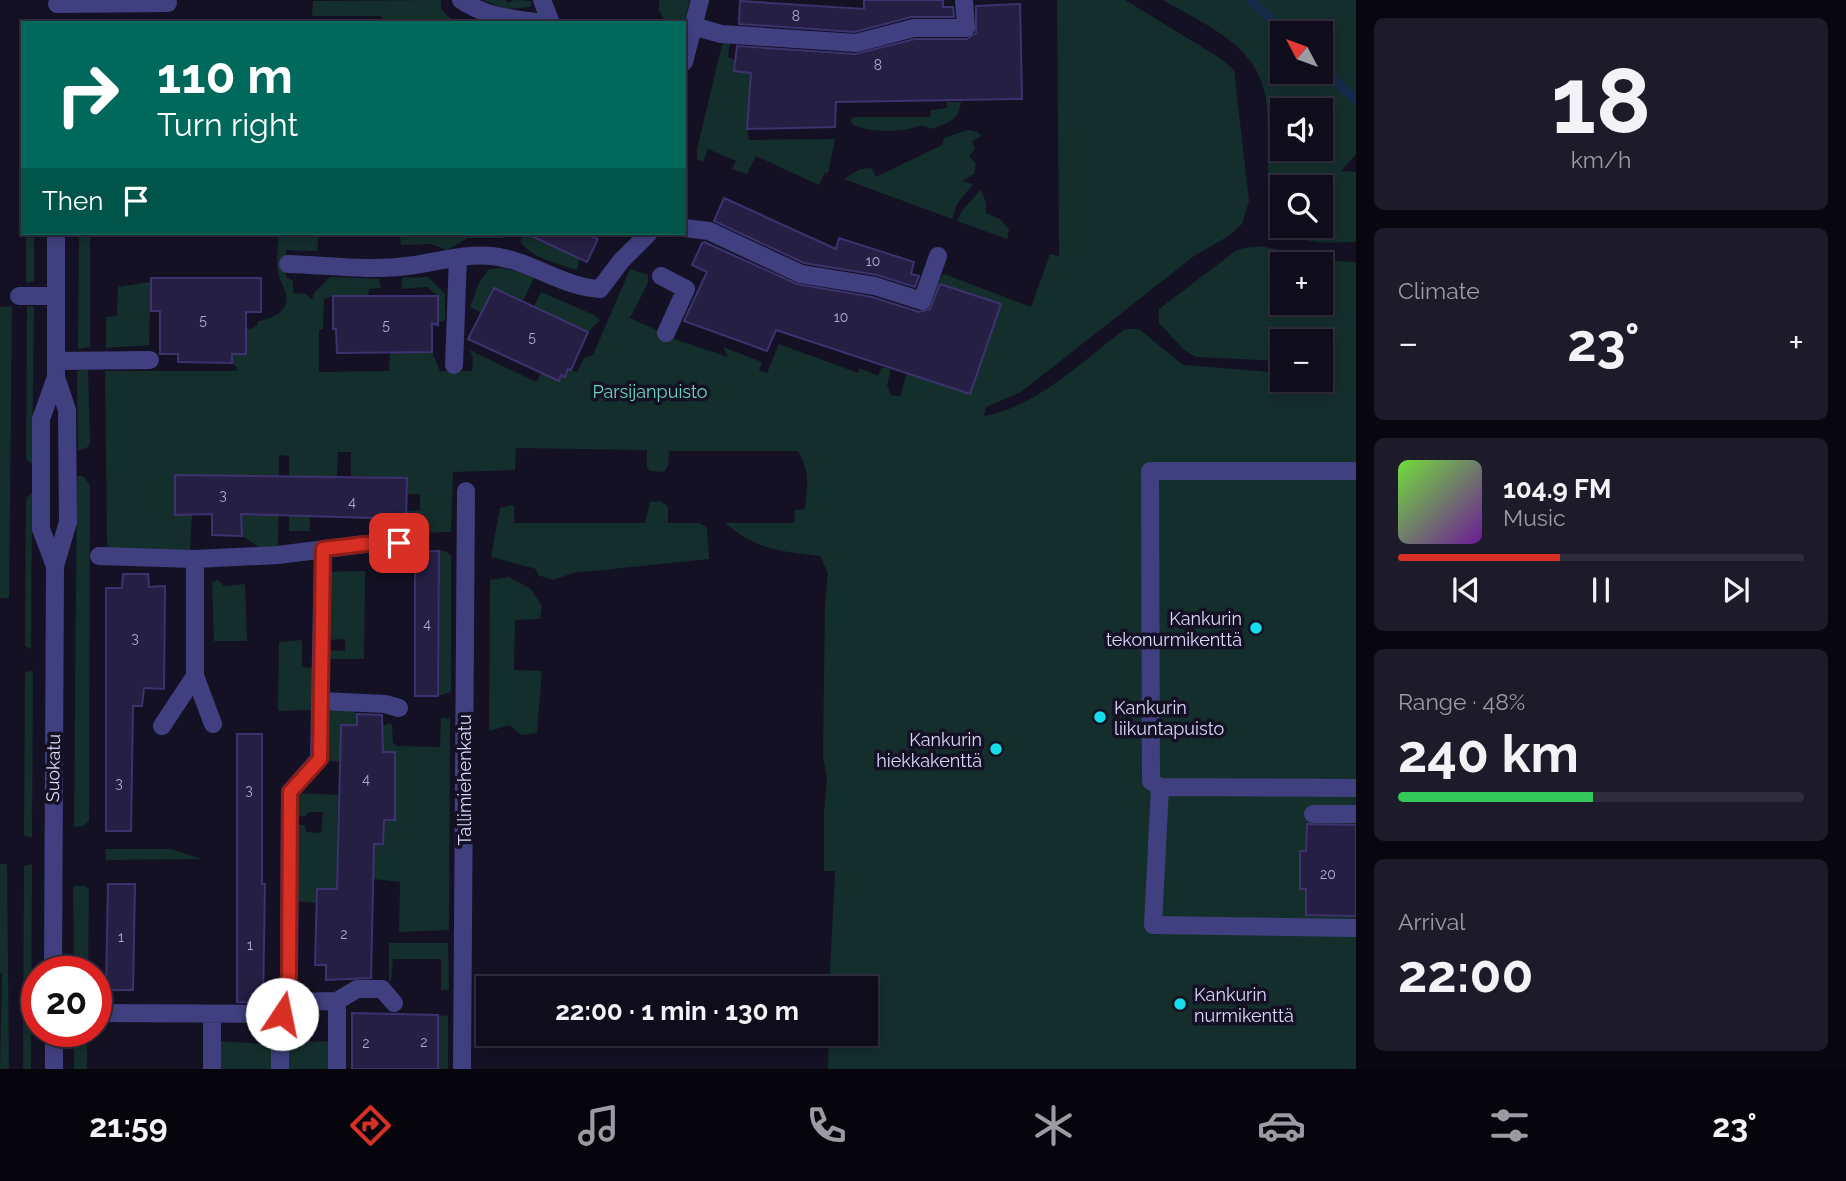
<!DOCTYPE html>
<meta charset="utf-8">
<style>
:root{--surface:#0f0d1c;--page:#1d1b29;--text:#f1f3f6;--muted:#9b9ca3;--line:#2f2d3b;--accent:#d93025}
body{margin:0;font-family:Raleway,sans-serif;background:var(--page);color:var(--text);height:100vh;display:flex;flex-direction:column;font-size:26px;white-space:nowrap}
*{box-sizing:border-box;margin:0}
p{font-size:23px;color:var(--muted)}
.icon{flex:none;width:38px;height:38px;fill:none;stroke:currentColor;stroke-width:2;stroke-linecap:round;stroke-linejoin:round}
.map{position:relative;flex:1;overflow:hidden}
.sheet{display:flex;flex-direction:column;gap:18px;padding:18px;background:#08070f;width:490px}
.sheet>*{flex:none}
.banner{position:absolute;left:21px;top:21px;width:665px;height:214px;border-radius:0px;box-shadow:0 4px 10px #0003,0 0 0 2px var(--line);background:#00695c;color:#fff;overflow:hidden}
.needle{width:46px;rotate:311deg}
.tools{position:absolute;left:1270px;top:21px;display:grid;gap:14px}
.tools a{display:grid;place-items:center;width:63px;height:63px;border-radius:0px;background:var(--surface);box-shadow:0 4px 10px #0003,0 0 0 2px var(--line);font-size:35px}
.speed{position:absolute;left:21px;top:956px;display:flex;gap:14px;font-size:35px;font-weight:700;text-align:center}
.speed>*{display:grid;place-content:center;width:91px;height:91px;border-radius:50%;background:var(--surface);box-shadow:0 4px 10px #0003,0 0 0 2px var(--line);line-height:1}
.speed .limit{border:10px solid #d22;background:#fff;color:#111}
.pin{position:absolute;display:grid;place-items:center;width:60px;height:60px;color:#fff;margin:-30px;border-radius:14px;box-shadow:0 4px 10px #0006}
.me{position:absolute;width:77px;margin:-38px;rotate:11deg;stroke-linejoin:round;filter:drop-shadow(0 0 5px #0008)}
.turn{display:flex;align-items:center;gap:24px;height:147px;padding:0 21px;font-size:32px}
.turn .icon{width:91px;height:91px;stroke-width:2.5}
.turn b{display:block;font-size:49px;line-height:60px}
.then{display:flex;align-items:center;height:66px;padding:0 21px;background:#0003;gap:14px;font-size:26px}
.big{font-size:52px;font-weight:700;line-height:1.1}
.sheet .tile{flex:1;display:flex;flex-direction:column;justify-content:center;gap:10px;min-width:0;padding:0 24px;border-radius:10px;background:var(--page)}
.sheet .dial{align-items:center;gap:0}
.dial b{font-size:91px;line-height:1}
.song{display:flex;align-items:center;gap:21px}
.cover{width:84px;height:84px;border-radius:10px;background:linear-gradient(135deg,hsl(100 70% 55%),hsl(280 70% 35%))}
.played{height:7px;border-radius:4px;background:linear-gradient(90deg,var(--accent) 40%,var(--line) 40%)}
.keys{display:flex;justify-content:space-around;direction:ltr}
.heat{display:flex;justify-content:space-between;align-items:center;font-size:38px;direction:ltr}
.charge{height:10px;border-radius:5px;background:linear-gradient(90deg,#34c759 48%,var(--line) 0)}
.trip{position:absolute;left:476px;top:976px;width:402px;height:70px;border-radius:0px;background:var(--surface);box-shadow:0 4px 10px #0003,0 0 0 2px var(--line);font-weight:700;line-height:70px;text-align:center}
.dock{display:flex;height:112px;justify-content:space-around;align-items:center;background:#06050b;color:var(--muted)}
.dock .icon{width:49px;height:49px}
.dock .on{color:var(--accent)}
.dock b{font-size:32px;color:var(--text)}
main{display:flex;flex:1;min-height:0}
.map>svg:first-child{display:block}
</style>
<main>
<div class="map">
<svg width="1356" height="1069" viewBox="0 0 1356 1069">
<rect width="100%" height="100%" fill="#141125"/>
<!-- green -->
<path fill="#142e2c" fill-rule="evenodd" d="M441,0V9L455,23H382V16H312L313,1Z
M482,0H506L507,3L514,0L532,1L530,7L507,9Z
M659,0H690L684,23H666L659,10Z
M1057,0H1125L1220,58L1234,70L1249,201L1242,224L1227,237L1194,256L1021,392L986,407L984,416C1038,406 1081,362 1125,329H1139L1183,365L1283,373V380H1321V341H1283V361L1196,357L1184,350L1159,323V309L1237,250C1271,240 1281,255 1312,260C1326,262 1342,261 1356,262V1069H828L829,1034H866V989H829L835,871H824V812L827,778L823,757L825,603L828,573L820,556C779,551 757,550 725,523H794L795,510L805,509C807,483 811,475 798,451H669L668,466L664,472L650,471L647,467V450L516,448L515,470L453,472L451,532L382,534V526L405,527L407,511L420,510V494H407V478L351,476V452H338L337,476H298L297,516L310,517V531H289V456L279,455L278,548L259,547L242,536L241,515L272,514V475H175V514H192L190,551L109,548L107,544L105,371H236L237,368L232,363V354L246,328L251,329L257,325L258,321C272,319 290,311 286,294C284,286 279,280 278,272C276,260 278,245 279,233H319L317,251L286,250V277L293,281V293L306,294L312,300L314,293L330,277L379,279L381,288L369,289L368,296H333L324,299L323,329L319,330V372L389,371L390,352H432L440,371H472L473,358L470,350L536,382L541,373L559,381L568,369L577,372L584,358L593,355L630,269L648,275V283L630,318L680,341L728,357L723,347L762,362L759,370L767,373L779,344L858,373L860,368L878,376L882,367L891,369L887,385L891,395L900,396L907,373L970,394L1001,305L940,284L929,315L926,313L935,283L944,274L1031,307L1050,254L1059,256ZM1283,264H1321V303H1283Z
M1163,0H1356V154L1341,171L1356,172V242C1332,242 1300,247 1284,226H1321V187H1283V225C1269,208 1269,190 1268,169C1267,145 1269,118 1265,94C1256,44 1202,23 1163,0ZM1283,33H1321V72H1283ZM1283,110H1321V149H1283Z
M730,38L728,57L735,60L734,71L751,73L747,129L749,140L835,139L828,173L825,172L819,185L756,156L747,174L732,169L736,161L708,149L703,162L697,159V149L722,45Z
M947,102H961C959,121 946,124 930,129C922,123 918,127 908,129C895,132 861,132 851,123V119L855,117H930L931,110L947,108Z
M968,130L977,132L981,136L972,141L975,149L969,156L976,164L974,174L962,181L973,184L957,204L952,219L844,179L860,169L872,168L876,177L942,145L944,138Z
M981,189L986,203V213L1000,219L1009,230L1007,239L957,221L962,211Z
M26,233H34V281L26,283Z
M79,233H90V347L78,349Z
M333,233H508L503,238H468L447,250L431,244L401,245L400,236Z
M523,233L580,259L577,270C556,263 534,259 520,242Z
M502,268L519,272L534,278L523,301L495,288L482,313L470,307L479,283L489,269Z
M428,277L445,294V321L438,322V296L427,287L401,289L402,278Z
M151,282L149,345L106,348V317L117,316L118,287Z
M541,292L594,315L600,320L588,332L534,306Z
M12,306L9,598H0V307Z
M27,306L34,307L32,464L26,459Z
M88,370L90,442L88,447L78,451L77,371Z
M77,476H83L90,485L89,821L83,826L74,827Z
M32,493L31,649L25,646L26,498Z
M660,501L668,506V523H699L707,528L709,559L573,573L553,580L538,575L536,569L491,557L500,508L514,505V523H645L650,502Z
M439,551H445L451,555V692L438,696Z
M365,571L364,659H329L327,650L345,651V639L327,640V572Z
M509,577L531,589L542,606L540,619L515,620L514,670L542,671L537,733L521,735L510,725L489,731L490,580Z
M218,580L224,586L245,584L247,641H214L212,582Z
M302,640V667L314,668L313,710L278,711L279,642Z
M33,671L32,837L24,836L25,672Z
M333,710L353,711L357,714V725H341L340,762L327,761L328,713Z
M441,718L450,719L449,930L399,932L400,882L374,879L373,874L337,873V889H317V903L293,901L295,825H305L306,832L321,833L323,812H309L306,816L295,817L296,793L338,795L337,844H383L384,820H395V752H383V726L390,723L392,726L393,743L397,746L440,747Z
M105,849H171L201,859L106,860Z
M0,864H7L9,1069H0L2,973H0Z
M32,864L31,1069H23L24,866Z
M73,886H85L89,890L88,971H74Z
M389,943H448L449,990H441V959H393L391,981H389Z
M438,1015L448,1016V1069H438Z
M74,1031H87V1069H74Z
M220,1041L273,1045V1069H220Z
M330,1041L331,1069H287V1043Z"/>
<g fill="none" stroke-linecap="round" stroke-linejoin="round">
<!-- stream -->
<path stroke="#152b4b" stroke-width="9" d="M1250,0L1286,33
M1321,67L1356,100"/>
</g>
<!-- building -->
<path fill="#251f44" stroke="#3c326e" stroke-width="2" d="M864,0H943V7H953L954,17H911L855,32L739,24L740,1L864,9Z
M1020,4L1022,99L836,102L835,127L747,129L751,73L734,71L737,46L855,54L915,39H967L976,33V6Z
M724,198L836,249L839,238L914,262L911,274L919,276L915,287L877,275L804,263L714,221Z
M525,233H585L598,239L587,262Z
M704,242L797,284L872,297L919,312L930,309L940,284L1001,304L970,394L776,330L767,351L684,321L707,272L692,265L702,243Z
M151,278H261V312H246V354H232V363L178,362V354H160V311H151Z
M494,288L588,332L571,370L568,369L565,377L561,375L559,381L468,339Z
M333,296H438V325L432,323V352L337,353L336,329H333Z
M175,475L407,478L406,519L241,514L242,536L212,535V514L175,515Z
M439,551L438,696H415V552Z
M123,574H148L149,587L165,586L164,689L144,688L142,706H133L131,831H106V588H122Z
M357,714L382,715L383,752H395V820H384L383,844H374L371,978L326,980V965H315L317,889H337L341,725H357Z
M237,734H262V884H265L263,1003L237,1002Z
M1307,824L1356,825V916L1306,915V889H1300V851H1306Z
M108,884H135L133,990H106Z
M352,1013L438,1015V1069H352Z"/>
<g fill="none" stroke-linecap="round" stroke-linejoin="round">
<!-- minor -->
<path stroke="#404080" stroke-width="18" d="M461,0C485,17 514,19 543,23
M542,0L551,23
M57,4L168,3
M693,26L721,34L856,43L914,28H966L964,0
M684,62L700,0
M684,228L709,231L801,274L875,286L922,301L938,256
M288,264C327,265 368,271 407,266C435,263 464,253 492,256C530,260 562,287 600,289L621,261L649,233
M661,276L686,289L666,333
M19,296H56
M56,361L150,360
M454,365L458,258
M1356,471H1150L1151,781L1160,787L1356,788
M99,556L195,559V676L213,724
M195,559L278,555L365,544L399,543
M55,566L41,529V419L56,377
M321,701L385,704L399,708
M162,726L195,676
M1160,787L1153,925L1356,928
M1313,814H1356
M53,971L55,566L68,522L67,410L56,377V233
M337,1001L357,989H382L394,1003
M285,1002L337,1001V1069
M96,1013L282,1014
M54,1031V1069
M212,1069V1014
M280,1069V1026L289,976L290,792L319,759L323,549
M462,1069L466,491"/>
</g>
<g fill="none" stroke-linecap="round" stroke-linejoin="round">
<!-- route casing -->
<g stroke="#8d1f18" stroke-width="18">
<path id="route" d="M282,1014L289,976L290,792L320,759L323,549L365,544L399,543"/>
</g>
<!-- route -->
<use href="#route" stroke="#d93025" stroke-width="12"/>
</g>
<!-- markers -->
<g fill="#14ddec" stroke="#141125" stroke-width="2.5">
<circle cx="1256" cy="628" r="7"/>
<circle cx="1100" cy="717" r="7"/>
<circle cx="996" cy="749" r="7"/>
<circle cx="1180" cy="1004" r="7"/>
</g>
<g text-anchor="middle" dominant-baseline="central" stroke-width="7" stroke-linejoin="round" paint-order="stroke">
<!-- number labels -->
<g font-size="14" fill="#aeaace">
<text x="796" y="16">8</text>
<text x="878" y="65">8</text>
<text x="873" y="261">10</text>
<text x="841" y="317">10</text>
<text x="203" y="320">5</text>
<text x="386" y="325">5</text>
<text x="532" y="337">5</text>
<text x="223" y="495">3</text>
<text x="352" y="502">4</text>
<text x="427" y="624">4</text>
<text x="135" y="638">3</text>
<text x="366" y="779">4</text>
<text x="119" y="783">3</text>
<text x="249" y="790">3</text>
<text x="1328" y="874">20</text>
<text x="344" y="934">2</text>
<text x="121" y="937">1</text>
<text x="250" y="945">1</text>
<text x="424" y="1042">2</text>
<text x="366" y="1043">2</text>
</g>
<!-- park labels -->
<g font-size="18" fill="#69d6b8" stroke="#141125">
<text x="650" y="391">Parsijanpuisto</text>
</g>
<!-- poi labels -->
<g font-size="18" fill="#dbd8fc" stroke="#141125" text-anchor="end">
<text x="1242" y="618">Kankurin<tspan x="1242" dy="21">tekonurmikenttä</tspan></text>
<text x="1114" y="707" text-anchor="start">Kankurin<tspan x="1114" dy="21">liikuntapuisto</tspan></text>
<text x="982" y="739">Kankurin<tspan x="982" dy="21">hiekkakenttä</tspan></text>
<text x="1194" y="994" text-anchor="start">Kankurin<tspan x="1194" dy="21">nurmikenttä</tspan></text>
</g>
<!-- street labels -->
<g font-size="18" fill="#dbd8fc" stroke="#141125">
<text transform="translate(53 768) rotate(-89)">Suokatu</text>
<text transform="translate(464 780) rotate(-90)">Tallimiehenkatu</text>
</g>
</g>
</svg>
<div class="tools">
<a><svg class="needle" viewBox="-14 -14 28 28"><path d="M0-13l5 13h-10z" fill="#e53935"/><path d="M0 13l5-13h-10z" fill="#9b9ca3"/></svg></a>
<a><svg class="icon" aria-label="sound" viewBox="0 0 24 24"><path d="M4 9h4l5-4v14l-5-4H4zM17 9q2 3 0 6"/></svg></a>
<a><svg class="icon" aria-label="search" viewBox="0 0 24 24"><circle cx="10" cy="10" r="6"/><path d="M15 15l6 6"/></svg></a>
<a>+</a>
<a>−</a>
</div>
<div class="speed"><div class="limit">20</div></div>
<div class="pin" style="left:399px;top:543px;background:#d93025"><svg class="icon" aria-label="arrive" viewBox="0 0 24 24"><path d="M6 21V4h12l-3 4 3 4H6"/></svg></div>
<svg class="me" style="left:282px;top:1014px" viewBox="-20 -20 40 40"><circle r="19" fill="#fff"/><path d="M0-13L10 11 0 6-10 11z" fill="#d93025"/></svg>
<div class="trip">22:00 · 1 min · 130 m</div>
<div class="banner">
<div class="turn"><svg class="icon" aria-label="right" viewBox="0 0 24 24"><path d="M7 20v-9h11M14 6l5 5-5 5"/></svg><div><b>110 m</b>Turn right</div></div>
<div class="then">Then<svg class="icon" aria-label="arrive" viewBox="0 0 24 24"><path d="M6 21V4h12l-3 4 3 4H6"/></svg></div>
</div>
</div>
<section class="sheet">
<div class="tile dial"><b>18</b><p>km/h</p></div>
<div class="tile"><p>Climate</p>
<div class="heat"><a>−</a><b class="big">23°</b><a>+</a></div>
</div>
<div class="tile">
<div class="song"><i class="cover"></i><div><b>104.9 FM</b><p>Music</p></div></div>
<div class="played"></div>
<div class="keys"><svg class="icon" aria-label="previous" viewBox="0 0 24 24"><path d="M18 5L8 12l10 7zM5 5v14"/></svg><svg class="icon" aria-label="pause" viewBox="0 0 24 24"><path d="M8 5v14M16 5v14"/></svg><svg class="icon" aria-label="next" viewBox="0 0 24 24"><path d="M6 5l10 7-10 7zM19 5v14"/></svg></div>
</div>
<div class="tile"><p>Range · 48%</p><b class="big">240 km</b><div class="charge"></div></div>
<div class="tile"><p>Arrival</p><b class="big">22:00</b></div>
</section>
</main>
<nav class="dock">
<b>21:59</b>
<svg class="icon on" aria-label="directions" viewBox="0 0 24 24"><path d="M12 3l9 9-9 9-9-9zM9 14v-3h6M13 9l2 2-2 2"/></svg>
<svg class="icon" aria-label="music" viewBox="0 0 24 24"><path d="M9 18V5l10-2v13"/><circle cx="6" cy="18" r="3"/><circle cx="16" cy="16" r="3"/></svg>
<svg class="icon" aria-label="phone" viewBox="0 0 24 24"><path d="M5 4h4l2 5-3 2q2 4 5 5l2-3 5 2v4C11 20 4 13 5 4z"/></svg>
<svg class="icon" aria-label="climate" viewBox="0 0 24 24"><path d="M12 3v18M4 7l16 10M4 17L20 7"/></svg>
<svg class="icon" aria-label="car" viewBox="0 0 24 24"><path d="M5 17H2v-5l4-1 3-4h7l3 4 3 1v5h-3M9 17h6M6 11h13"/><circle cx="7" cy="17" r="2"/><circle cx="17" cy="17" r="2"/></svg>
<svg class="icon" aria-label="filters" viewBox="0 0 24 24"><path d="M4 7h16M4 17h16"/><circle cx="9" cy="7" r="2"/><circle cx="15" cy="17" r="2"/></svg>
<b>23°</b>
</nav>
